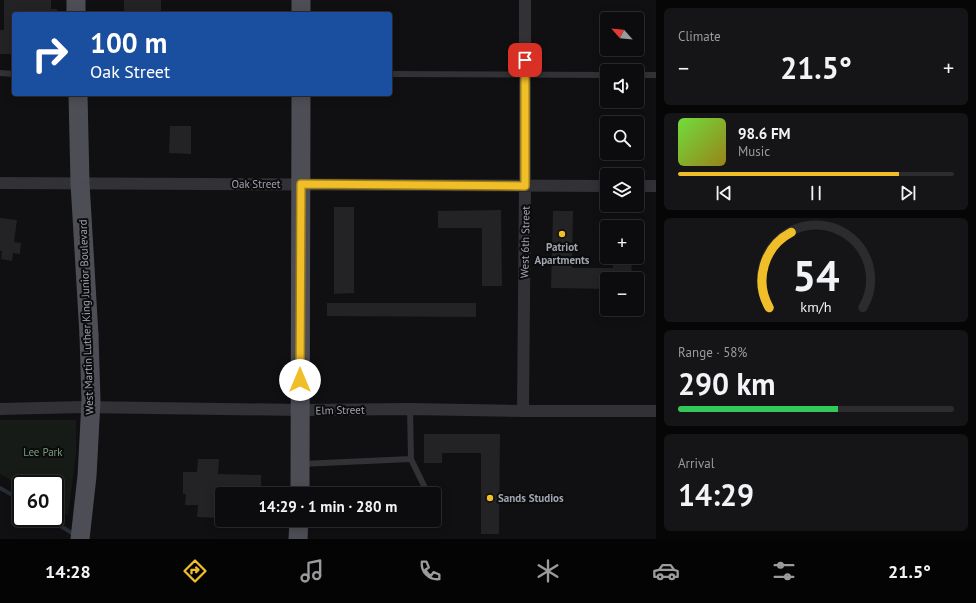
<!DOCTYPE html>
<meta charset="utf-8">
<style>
:root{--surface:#0c0b0d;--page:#151416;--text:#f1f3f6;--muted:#9a9b9d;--line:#2c2b2e;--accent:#f0be28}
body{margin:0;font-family:"PT Sans",sans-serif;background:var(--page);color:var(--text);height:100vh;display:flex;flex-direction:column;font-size:15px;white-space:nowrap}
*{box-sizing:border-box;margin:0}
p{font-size:13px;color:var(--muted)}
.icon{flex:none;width:22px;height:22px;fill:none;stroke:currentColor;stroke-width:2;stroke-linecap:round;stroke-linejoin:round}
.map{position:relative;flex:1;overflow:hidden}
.panel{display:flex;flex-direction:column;gap:8px;padding:8px;background:#070607;width:320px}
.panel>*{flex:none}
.banner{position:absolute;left:12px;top:12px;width:380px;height:84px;border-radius:4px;box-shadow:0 2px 10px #0003,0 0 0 1px var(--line);background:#1a4fa0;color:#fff;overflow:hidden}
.needle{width:26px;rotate:297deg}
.buttons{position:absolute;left:600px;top:12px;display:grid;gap:8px}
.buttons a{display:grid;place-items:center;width:44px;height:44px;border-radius:4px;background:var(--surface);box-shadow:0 2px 10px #0003,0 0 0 1px var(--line);font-size:20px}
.speed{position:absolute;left:12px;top:475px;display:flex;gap:8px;font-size:20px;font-weight:700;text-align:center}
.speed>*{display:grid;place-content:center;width:52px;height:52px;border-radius:50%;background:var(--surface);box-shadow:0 2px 10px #0003,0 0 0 1px var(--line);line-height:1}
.speed .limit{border:2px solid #111;border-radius:6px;background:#fff;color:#111}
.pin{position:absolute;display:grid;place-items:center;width:34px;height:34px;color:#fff;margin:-17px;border-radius:8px;box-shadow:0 2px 6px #0006}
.me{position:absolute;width:44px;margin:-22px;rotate:0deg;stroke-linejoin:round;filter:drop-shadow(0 0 3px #0008)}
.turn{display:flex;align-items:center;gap:14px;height:84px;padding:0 12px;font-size:18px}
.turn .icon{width:52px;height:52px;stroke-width:2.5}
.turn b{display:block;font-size:28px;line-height:34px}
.big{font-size:30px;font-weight:800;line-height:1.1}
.panel .card{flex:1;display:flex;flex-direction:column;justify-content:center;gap:6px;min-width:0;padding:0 14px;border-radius:6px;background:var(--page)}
.panel .dial{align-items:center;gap:0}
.dial svg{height:104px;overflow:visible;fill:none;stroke:var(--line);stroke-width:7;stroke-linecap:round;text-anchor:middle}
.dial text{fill:var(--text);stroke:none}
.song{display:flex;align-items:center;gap:12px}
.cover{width:48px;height:48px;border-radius:6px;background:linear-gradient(135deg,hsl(100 70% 55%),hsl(50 70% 35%))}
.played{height:4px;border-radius:2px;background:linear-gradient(90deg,var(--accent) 80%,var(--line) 80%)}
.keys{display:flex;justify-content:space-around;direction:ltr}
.heat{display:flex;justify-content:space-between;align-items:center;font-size:22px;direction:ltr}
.charge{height:6px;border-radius:3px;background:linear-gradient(90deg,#34c759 58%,var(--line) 0)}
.trip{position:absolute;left:215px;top:487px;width:226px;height:40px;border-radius:4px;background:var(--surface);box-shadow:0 2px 10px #0003,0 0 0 1px var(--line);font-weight:800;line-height:40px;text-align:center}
.dock{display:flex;height:64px;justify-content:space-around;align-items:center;background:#050405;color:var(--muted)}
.dock .icon{width:28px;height:28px}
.dock .active{color:var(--accent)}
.dock b{font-size:18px;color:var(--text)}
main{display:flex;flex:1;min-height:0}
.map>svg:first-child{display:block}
</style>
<main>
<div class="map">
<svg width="656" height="539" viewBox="0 0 656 539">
<rect width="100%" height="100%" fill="#100f11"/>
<!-- green -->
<path fill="#161b17" d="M0,420H76V454L68,515L55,507V484H21V486L0,474Z"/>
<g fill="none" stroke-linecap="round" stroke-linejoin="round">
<!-- stream -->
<path stroke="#262d34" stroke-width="4" d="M0,488L21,500
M48,518L75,535"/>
</g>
<!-- building -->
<path fill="#232225" d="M4,0H51V9H57V14H14V54H0V30H4Z
M124,0H161V14H124Z
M170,126H191V154L169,153Z
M334,207H354V293L334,294Z
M501,210L502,286H482V228H438V211Z
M553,211H573L572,268H613V257H632L631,279H607V289L551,288Z
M0,218L17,220L14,242L21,243L20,254L13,253L12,261L1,259L2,251H0Z
M614,220H633L632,227H614Z
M327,303H476V317L327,316Z
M424,434H500L499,534H481V453H442V463H424Z
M198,459H219L218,474L261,475V488L248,487V494H222V518L197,517L198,505H185L186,494H183V472H197Z"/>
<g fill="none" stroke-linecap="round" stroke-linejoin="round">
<!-- lane -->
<path stroke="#313136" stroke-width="6" d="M0,73L14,74
M390,74L607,75
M637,75H656
M411,459L428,494
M301,464L411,459L410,409
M434,506L435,509"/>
<!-- street -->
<path stroke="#313136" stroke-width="12" d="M0,183L607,186
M637,186H656
M0,409L83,407L300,410L410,409L523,411H656
M523,411L525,186V0"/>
<!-- primary -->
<path stroke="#4d4e55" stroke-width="19" d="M76,0V14
M301,14V0
M78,94L80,183L89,335
M300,494L301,94
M298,539L299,520"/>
<!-- primary-bridge -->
<path stroke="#4d4e55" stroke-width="19" d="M80,539L87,476L91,401L89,335"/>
</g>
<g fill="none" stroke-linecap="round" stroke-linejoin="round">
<!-- route casing -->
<g stroke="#9c7c1a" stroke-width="10">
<path id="route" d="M300,380L301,184L525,186V60"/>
</g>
<!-- route -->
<use href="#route" stroke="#f0be28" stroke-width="7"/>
</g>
<!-- markers -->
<g fill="#f0be28" stroke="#0b0b0c" stroke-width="1.5">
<circle cx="562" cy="234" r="4"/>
<circle cx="490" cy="498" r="4"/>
</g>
<g text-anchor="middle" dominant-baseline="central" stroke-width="4" stroke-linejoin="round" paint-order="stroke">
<!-- street labels -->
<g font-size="11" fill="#a1a4b2" stroke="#0b0b0c">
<text x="256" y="184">Oak Street</text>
<text transform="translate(525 242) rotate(-89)">West 6th Street</text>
<text transform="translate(86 317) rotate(-92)">West Martin Luther King Junior Boulevard</text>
<text transform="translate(340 410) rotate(-1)">Elm Street</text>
</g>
<!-- poi labels -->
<g font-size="11" font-weight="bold" fill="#a1a4b2" stroke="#0b0b0c">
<text x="562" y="247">Patriot<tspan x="562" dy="13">Apartments</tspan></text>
<text x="498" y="498" text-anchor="start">Sands Studios</text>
</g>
<!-- park labels -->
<g font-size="11" fill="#779d7d" stroke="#0b0b0c">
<text x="43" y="452">Lee Park</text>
</g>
</g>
</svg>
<div class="buttons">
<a><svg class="needle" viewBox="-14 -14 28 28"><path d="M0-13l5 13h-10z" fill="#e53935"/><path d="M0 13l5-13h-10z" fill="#9a9b9d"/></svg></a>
<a><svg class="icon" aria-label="sound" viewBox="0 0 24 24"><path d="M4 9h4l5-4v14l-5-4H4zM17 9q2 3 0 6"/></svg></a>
<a><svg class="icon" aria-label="search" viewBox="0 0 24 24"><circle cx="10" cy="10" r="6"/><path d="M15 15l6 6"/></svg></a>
<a><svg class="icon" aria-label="layers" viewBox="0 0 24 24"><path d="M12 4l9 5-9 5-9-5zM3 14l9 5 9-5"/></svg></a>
<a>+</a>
<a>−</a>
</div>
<div class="speed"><div class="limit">60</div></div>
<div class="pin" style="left:525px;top:60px;background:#d93025"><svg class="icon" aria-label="arrive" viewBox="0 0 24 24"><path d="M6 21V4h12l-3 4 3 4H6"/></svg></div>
<svg class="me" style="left:300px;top:380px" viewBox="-20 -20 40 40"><circle r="19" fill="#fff"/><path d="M0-13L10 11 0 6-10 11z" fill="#f0be28"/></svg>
<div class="trip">14:29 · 1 min · 280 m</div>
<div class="banner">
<div class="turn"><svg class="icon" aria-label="right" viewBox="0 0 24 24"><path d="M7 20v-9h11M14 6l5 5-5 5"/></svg><div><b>100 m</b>Oak Street</div></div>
</div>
</div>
<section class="panel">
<div class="card"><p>Climate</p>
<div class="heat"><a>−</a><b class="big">21.5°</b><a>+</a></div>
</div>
<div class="card">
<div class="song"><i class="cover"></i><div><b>98.6 FM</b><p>Music</p></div></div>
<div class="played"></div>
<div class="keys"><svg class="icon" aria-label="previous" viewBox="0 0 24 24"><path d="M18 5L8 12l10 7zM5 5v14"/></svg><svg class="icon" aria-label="pause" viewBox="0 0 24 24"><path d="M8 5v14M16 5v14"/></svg><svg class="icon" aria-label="next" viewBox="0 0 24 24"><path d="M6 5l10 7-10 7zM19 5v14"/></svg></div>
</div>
<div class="card dial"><svg viewBox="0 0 100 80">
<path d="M14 69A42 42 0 1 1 86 69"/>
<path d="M14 69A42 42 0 0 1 31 11" stroke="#f0be28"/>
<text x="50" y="56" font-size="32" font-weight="700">54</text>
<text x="50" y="72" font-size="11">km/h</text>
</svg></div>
<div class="card"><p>Range · 58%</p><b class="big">290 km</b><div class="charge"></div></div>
<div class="card"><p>Arrival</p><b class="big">14:29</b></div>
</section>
</main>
<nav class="dock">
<b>14:28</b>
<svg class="icon active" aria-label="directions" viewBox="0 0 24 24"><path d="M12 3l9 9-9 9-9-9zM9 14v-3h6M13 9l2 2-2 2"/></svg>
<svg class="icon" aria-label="music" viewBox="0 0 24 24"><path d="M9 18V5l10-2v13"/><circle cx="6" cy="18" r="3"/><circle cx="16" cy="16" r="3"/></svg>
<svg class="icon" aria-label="phone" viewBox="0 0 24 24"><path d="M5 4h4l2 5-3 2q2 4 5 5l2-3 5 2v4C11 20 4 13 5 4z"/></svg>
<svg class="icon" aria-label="climate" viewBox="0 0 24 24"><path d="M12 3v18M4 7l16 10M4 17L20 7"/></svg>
<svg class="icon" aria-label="car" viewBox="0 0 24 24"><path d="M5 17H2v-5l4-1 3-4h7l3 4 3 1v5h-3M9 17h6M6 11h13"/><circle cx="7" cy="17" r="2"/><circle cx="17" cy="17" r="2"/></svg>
<svg class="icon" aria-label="filters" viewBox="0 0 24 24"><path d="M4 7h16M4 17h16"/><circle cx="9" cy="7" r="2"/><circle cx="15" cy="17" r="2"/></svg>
<b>21.5°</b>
</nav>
